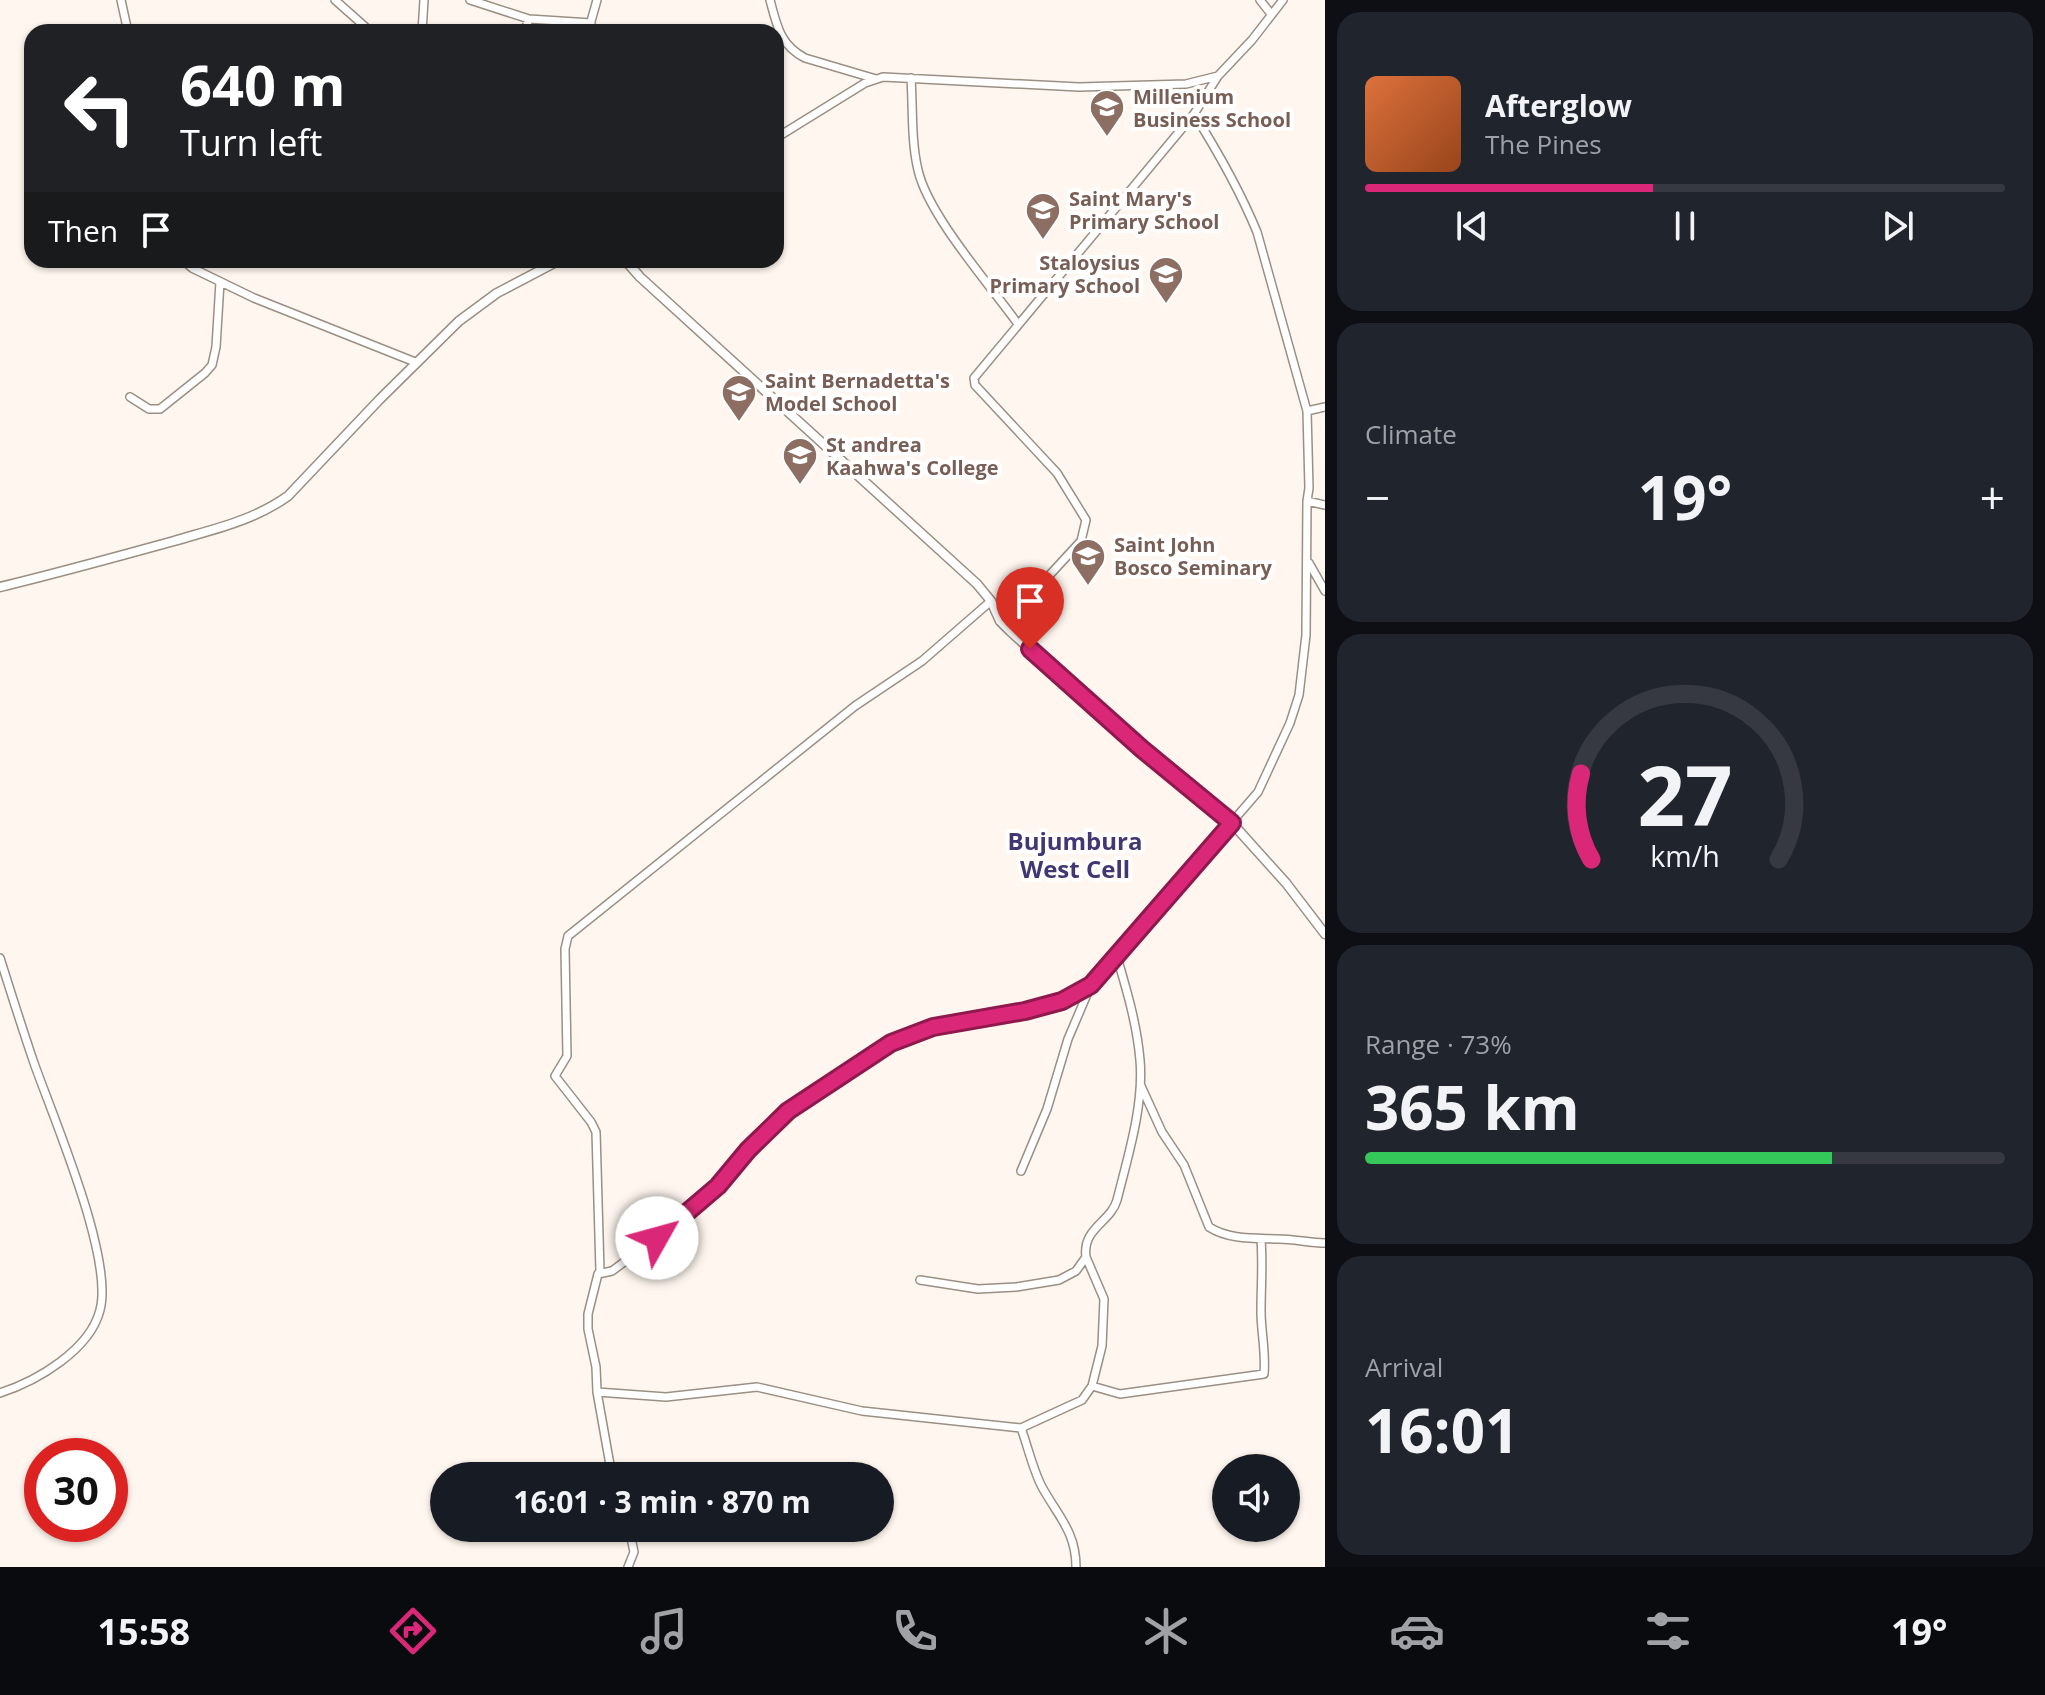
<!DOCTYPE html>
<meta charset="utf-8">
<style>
:root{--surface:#171b24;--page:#20242c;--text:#f1f3f6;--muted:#9ea1a6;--line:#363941;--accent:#db2777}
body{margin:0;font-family:"Open Sans",sans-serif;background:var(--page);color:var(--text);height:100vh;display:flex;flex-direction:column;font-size:30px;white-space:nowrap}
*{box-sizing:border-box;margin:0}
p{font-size:26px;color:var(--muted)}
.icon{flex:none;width:44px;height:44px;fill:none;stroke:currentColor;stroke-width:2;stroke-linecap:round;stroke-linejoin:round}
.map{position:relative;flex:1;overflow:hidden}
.side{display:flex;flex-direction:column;gap:12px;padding:12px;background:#0d0f14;width:720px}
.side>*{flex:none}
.banner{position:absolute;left:24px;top:24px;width:760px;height:244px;border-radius:24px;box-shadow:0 2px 6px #0004;background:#202124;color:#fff;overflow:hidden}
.buttons{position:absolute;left:1212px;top:1454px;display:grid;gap:16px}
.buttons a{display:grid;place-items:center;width:88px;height:88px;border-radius:50%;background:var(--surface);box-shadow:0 2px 6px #0004;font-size:40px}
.speed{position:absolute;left:24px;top:1438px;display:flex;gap:16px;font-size:40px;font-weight:700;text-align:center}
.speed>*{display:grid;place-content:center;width:104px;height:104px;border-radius:50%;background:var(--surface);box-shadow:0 2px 6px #0004;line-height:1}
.speed .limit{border:12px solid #d22;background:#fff;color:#111}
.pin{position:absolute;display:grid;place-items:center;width:68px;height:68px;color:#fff;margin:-82px -34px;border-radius:50% 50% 50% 0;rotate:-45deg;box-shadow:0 0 8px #0007}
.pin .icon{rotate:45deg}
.me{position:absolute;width:88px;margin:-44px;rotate:52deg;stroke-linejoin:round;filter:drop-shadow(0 0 6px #0008)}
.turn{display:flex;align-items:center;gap:28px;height:168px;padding:0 24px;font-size:36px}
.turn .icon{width:104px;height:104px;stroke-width:2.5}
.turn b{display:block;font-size:56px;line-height:68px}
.then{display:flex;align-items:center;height:76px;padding:0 24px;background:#0003;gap:16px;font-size:30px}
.big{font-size:60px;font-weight:700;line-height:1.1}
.side .tile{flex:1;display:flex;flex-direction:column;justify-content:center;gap:12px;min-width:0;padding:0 28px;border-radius:24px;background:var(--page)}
.side .dial{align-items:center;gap:0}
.dial svg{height:208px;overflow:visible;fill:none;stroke:var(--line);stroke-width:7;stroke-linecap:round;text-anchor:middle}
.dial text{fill:var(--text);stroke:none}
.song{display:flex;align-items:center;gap:24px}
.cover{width:96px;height:96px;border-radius:12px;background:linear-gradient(135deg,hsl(20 70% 55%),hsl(20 70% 35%))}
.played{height:8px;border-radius:4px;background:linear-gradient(90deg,var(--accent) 45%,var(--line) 45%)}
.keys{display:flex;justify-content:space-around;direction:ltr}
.heat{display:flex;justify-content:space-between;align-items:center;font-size:44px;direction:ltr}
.charge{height:12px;border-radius:6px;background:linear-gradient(90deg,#34c759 73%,var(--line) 0)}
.trip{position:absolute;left:430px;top:1462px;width:464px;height:80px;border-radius:40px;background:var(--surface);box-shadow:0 2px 6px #0004;font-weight:700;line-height:80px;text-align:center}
.tab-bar{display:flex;height:128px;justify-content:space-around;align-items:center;background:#090b0e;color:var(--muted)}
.tab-bar .icon{width:56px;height:56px}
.tab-bar .current{color:var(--accent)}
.tab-bar b{font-size:36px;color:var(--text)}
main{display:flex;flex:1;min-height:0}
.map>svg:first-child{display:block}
</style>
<main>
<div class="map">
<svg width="1325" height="1567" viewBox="0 0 1325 1567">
<rect width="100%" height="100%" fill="#fff7ef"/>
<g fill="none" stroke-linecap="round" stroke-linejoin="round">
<!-- minor casing -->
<g stroke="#9b8f83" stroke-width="10">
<path id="minor" d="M121,0L128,32
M335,0L371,32
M470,0L529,19L591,23
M770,0C777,26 780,45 805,58L876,79
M1260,0L1271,14
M422,32L424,0
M524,32L529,19
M588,32L597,0
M911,78C913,108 911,141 918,170C928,215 990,285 1018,324
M776,138L865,83L883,77L1079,87L1186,84L1218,76L1252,40L1283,0
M183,260L192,268L254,298L415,362
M130,397L149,409H160L205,373L212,365L216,347L220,282
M1307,411L1325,407
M1307,501L1325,505
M1309,563L1325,591
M1045,580L1081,541L1086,520L1057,473L975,385L974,378L1194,114L1218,76
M0,958C11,993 22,1028 34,1063C53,1117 114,1258 100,1310C90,1350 37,1381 0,1393
M1141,1086L1162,1132L1184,1165L1209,1227C1229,1240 1256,1238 1279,1239C1294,1239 1310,1243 1325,1243
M1021,1171L1047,1109L1068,1039L1091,985
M598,1274L600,1271L596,1132L591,1122L555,1076L567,1056L565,949L568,936L855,706L922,661L991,601
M920,1280L978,1289L1016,1287L1059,1280L1076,1271L1086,1257C1082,1228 1111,1222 1117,1200C1128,1156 1144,1105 1140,1060C1137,1025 1127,991 1117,957
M1092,1386L1120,1394L1264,1374C1266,1352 1261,1332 1261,1311C1261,1287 1263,1264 1261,1240
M597,1392L666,1397L757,1387L862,1411L1021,1428L1082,1400L1092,1386L1102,1346L1104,1299L1086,1257
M1021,1428C1028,1447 1033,1470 1042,1487C1058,1516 1076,1532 1076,1567
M612,1476L597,1392L596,1367L588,1329V1314L598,1274L612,1271L679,1221L718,1186L748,1150L788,1111L891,1043L933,1027L1025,1011L1062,1001L1091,985L1258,792L1290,723L1299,695L1306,635L1307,501L1309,488L1307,411L1257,232C1240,191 1218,152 1194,114
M628,1567L634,1552L629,1528"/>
</g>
<!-- tertiary casing -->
<g stroke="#9b8f83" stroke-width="11">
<path id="tertiary" d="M625,260L640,277L977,584L991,601L1000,621L1010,631L1109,721L1232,823L1286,883L1325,934
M0,587C58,573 116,557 174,541C214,529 253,521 288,496L380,399L459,321L497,293L560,260"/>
</g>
<!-- minor -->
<use href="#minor" stroke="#fff" stroke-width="7"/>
<!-- tertiary -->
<use href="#tertiary" stroke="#fff" stroke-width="8"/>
</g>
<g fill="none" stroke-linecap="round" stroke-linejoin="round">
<!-- route casing -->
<g stroke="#8e194d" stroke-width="20">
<path id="route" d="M657,1238L718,1186L748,1150L788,1111L891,1043L933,1027L1025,1011L1062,1001L1091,985L1232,823L1142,749L1030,649"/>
</g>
<!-- route -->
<use href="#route" stroke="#db2777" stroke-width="14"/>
</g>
<!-- icons -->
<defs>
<g id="school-pin" transform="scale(1.8)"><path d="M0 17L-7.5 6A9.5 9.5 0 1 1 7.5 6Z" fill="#8d6e63" stroke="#fff"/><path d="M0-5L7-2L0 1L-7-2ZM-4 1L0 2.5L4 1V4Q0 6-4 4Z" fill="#fff"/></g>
</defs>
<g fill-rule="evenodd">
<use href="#school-pin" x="1107" y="107"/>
<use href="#school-pin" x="1043" y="210"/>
<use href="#school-pin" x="1166" y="274"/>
<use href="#school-pin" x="739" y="392"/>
<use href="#school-pin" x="800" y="455"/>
<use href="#school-pin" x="1088" y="556"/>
</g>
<g text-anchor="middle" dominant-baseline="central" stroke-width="8" stroke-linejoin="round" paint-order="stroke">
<!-- education labels -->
<g font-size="20" font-weight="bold" fill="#785e54" stroke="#fff" text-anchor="start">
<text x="1133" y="96">Millenium<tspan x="1133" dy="23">Business School</tspan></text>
<text x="1069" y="198">Saint Mary's<tspan x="1069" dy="23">Primary School</tspan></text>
<text x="1140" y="262" text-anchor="end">Staloysius<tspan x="1140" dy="23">Primary School</tspan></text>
<text x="765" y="380">Saint Bernadetta's<tspan x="765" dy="23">Model School</tspan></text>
<text x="826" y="444">St andrea<tspan x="826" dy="23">Kaahwa's College</tspan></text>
<text x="1114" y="544">Saint John<tspan x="1114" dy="23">Bosco Seminary</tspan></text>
</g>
<!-- quarter labels -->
<g font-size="24" font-weight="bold" fill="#413773" stroke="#fff">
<text x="1075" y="840">Bujumbura<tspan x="1075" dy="28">West Cell</tspan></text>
</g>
</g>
</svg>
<div class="buttons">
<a><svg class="icon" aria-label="sound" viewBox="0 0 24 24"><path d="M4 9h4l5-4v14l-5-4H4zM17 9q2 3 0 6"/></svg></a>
</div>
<div class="speed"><div class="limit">30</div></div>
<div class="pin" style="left:1030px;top:649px;background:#d93025"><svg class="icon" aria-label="arrive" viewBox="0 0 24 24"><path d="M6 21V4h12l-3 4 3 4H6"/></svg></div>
<svg class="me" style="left:657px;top:1238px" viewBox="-20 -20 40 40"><circle r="19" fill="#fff"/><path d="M0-13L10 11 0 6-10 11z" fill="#db2777"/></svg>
<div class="trip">16:01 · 3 min · 870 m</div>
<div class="banner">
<div class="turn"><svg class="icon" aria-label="left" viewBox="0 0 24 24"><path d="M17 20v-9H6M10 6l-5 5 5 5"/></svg><div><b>640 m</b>Turn left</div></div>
<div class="then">Then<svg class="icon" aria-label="arrive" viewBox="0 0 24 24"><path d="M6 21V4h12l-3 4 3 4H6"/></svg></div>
</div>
</div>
<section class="side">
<div class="tile">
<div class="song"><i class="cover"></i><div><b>Afterglow</b><p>The Pines</p></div></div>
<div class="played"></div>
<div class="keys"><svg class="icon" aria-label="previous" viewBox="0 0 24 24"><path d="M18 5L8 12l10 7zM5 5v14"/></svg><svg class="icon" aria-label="pause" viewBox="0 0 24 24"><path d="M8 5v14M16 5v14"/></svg><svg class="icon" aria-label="next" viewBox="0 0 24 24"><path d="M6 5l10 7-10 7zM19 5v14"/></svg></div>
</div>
<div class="tile"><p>Climate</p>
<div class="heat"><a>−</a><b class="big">19°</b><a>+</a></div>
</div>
<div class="tile dial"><svg viewBox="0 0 100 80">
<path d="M14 69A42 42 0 1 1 86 69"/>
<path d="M14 69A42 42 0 0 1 10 36" stroke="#db2777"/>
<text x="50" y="56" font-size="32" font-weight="700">27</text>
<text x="50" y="72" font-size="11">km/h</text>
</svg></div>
<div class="tile"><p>Range · 73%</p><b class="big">365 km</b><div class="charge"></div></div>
<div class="tile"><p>Arrival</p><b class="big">16:01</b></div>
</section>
</main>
<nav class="tab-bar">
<b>15:58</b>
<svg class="icon current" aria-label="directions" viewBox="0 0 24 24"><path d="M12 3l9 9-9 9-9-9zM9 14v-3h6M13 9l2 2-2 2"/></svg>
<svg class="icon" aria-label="music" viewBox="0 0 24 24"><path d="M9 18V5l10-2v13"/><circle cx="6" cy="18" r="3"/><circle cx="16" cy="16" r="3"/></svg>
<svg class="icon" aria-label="phone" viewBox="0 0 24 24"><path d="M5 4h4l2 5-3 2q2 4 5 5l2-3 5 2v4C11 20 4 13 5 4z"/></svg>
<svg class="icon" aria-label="climate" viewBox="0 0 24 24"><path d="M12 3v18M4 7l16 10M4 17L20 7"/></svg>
<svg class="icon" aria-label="car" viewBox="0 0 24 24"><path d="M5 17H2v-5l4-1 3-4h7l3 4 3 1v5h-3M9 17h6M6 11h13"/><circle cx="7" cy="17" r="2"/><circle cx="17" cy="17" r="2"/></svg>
<svg class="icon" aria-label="filters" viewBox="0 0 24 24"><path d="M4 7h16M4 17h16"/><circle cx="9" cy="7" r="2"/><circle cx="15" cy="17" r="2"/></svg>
<b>19°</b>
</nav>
